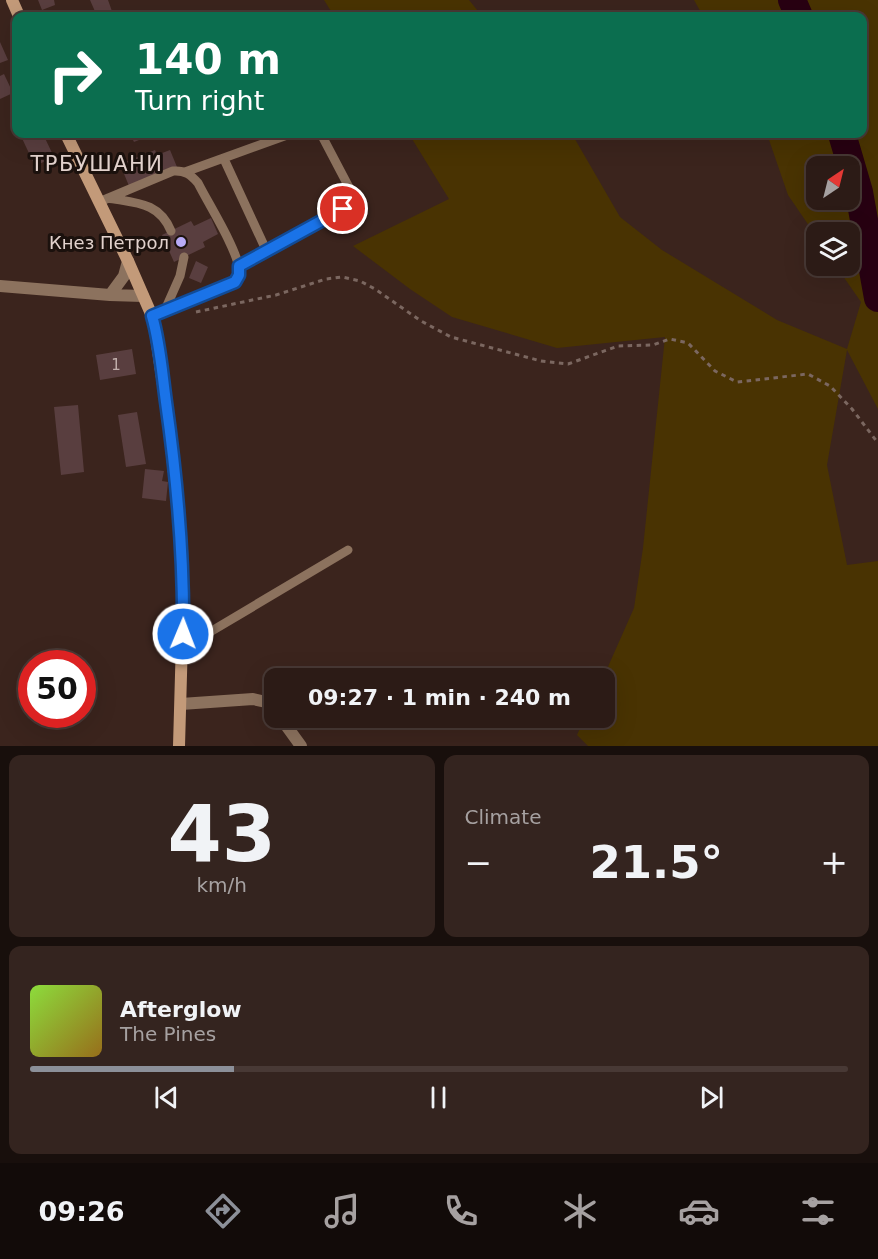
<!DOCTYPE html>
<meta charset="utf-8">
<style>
:root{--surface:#2c1b16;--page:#34241f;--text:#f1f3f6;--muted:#a6a1a1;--line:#483935;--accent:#8c9099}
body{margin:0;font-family:"DejaVu Sans",sans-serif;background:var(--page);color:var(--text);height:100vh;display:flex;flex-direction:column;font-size:22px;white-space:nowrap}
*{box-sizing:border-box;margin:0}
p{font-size:20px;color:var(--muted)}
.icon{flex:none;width:33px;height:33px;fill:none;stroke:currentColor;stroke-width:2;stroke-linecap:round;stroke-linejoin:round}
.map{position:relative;height:746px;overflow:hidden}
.details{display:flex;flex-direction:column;gap:9px;padding:9px;background:#180f0c;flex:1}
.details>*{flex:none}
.top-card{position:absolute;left:12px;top:12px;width:855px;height:126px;border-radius:12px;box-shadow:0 6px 24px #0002,0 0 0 2px var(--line);background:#0b6e4f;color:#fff;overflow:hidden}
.needle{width:39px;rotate:35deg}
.fabs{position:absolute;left:806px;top:156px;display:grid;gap:12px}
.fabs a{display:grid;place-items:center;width:54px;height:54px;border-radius:12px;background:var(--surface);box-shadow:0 6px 24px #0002,0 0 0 2px var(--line);font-size:30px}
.speed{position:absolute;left:18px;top:650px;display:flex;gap:12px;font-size:30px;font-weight:700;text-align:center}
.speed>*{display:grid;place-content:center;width:78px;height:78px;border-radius:50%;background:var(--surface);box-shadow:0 6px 24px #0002,0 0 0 2px var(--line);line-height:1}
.speed .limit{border:9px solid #d22;background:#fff;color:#111}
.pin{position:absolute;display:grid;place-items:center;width:51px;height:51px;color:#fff;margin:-26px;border:3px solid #fff;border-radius:50%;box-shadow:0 2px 6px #0007}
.me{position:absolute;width:66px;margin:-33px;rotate:1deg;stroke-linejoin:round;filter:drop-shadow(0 0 4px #0008)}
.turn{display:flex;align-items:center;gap:21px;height:126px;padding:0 24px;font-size:27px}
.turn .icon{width:78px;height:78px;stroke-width:2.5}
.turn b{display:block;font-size:42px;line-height:51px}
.big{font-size:45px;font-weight:800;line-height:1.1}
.details .card{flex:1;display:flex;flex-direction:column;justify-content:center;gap:9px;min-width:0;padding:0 21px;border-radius:12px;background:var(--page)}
.details .dial{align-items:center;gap:0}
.dial b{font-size:78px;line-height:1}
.song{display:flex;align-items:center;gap:18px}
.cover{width:72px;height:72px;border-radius:9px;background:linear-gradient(135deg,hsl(90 70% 55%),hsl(40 70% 35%))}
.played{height:6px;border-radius:3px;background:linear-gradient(90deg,var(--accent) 25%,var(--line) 25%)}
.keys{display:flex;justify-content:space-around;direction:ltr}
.heat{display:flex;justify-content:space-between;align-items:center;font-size:33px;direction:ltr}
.details .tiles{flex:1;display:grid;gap:9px;grid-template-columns:1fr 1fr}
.card:last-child{grid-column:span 2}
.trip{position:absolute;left:264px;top:668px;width:351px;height:60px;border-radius:12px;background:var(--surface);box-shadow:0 6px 24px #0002,0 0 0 2px var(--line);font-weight:800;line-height:60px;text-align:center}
.menu{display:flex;height:96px;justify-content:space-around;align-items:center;background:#120b09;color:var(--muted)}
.menu .icon{width:42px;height:42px}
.menu .on{color:var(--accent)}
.menu b{font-size:27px;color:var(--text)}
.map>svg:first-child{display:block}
</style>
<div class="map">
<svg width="878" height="746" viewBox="0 0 878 746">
<rect width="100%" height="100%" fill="#3b241d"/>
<!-- green -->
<path fill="#493302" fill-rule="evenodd" d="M324,0H469L482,16H334Z
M694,0H878V409L847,350L827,465L847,565L878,561V746H588L577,735L585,717H604V678H603L634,608L643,548L665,337L557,348L452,317L410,289L353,246L449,199L409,134H572L620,217L662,250L777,320L847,349L861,302L836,266H849V232H816V236L788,195L767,134H862V16H703ZM816,166H849V200H816Z"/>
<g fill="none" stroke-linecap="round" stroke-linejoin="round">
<!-- river -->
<path stroke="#280012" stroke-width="28" d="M792,0L799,16
M842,134L859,192L878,298"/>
</g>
<!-- building -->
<path fill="#593e3f" d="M38,0H54L55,5L42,10Z
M90,0H108L113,14L107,16H97Z
M84,10L87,16H68Z
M0,42L8,60L0,63Z
M16,60V84L10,71L14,69L11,63Z
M4,74L13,93L0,99V76Z
M20,134H43L54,157L35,166Z
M130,134H148L149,136L134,142Z
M155,150L157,155L170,150L177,167L129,186L120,164Z
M211,218L218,234L203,242L205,247L174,262L162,235L191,221L194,226Z
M196,261L208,267L201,283L189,278Z
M132,349L136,374L100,380L96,355Z
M78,405L84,472L61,475L54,407Z
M137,412L146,464L126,467L118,415Z
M145,469L164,471L162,481L168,482L166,501L142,498Z"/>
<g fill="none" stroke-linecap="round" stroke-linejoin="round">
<!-- path -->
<path stroke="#7b6760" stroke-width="3" stroke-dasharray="4.5 4.5" stroke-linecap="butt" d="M196,312L276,295L326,279L342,277L360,281L375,289L421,321L451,337L541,361L568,364L618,346L653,345L670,339L688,343L715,371L737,382L808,374L830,386L852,409L878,443"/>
<!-- service -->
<path stroke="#8c725e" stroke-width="9" d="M224,159L267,252
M185,172L290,134
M108,198C136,203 159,202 171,231
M99,202L173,171C185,170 191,175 198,183C208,203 237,249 239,269C240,274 238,277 235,282L152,316
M239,266L343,209L352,193L321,134
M165,310L180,276L184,257
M183,648L348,550"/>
<!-- minor -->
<path stroke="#8c725e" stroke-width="12" d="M0,286L110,295L143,296
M110,295L124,276L128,261
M181,704L253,699L266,702L274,711
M280,717L301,746"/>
<!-- secondary -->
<path stroke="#c39a79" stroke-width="12" d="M12,0L19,16
M66,134L128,261L152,316L155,330L169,426L182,548L183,604L179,746"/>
</g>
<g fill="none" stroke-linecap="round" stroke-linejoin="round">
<!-- route casing -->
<g stroke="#114b97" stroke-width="15">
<path id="route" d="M183,634C184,556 177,479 166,402C162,373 160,343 152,316L235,282L239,275V266L343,209"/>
</g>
<!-- route -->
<use href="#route" stroke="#1a73e8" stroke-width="10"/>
</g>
<!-- markers -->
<circle fill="#b8abf7" stroke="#1b110d" stroke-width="2" cx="181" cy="242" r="6"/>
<g text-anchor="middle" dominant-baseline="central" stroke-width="6" stroke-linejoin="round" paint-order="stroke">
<!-- number labels -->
<g font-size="15" fill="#c0adaa">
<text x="116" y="365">1</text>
</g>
<!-- poi labels -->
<g font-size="18" fill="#e2d2cd" stroke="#1b110d" text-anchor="end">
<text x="169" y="242">Кнез Петрол</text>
</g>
<!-- quarter labels -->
<g font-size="21" letter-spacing="1.5" fill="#e2d2cd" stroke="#1b110d">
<text x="97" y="164">ТРБУШАНИ</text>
</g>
</g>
</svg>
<div class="fabs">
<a><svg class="needle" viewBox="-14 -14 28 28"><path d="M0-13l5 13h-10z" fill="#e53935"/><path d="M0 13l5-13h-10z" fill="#a6a1a1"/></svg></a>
<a><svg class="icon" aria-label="layers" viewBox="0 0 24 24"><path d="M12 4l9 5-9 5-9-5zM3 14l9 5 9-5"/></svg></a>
</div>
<div class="speed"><div class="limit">50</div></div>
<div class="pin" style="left:343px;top:209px;background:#d93025"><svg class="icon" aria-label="arrive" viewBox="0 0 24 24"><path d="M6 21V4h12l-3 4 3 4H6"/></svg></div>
<svg class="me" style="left:183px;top:634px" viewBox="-20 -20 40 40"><circle r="17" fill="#1a73e8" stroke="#fff" stroke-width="3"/><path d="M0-11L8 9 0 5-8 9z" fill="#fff"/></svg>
<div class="trip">09:27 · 1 min · 240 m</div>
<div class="top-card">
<div class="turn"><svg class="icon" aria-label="right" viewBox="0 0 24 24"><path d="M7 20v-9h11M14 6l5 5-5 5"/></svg><div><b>140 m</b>Turn right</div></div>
</div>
</div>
<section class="details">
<div class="tiles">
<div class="card dial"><b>43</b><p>km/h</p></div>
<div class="card"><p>Climate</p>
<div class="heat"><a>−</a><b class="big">21.5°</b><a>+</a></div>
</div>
<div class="card">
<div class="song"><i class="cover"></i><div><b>Afterglow</b><p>The Pines</p></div></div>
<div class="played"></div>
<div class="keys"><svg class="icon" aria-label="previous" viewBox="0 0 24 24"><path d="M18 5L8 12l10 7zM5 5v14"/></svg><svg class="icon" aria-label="pause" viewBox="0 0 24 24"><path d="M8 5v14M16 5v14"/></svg><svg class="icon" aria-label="next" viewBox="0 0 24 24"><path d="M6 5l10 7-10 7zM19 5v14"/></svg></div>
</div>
</div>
</section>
<nav class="menu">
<b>09:26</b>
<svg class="icon on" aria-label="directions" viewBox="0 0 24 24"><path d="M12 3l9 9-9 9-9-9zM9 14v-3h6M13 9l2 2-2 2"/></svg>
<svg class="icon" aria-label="music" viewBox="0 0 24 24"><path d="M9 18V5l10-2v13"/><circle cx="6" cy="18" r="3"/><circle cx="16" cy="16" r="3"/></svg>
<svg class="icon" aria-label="phone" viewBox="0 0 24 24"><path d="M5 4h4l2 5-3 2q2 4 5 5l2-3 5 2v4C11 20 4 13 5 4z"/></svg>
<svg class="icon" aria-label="climate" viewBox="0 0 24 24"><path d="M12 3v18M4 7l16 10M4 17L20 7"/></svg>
<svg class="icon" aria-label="car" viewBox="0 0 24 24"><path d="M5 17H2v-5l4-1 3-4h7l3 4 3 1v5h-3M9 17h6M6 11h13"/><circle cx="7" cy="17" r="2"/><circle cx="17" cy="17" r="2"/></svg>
<svg class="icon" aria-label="filters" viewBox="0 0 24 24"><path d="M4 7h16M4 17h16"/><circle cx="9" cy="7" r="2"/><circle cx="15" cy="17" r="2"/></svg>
</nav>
